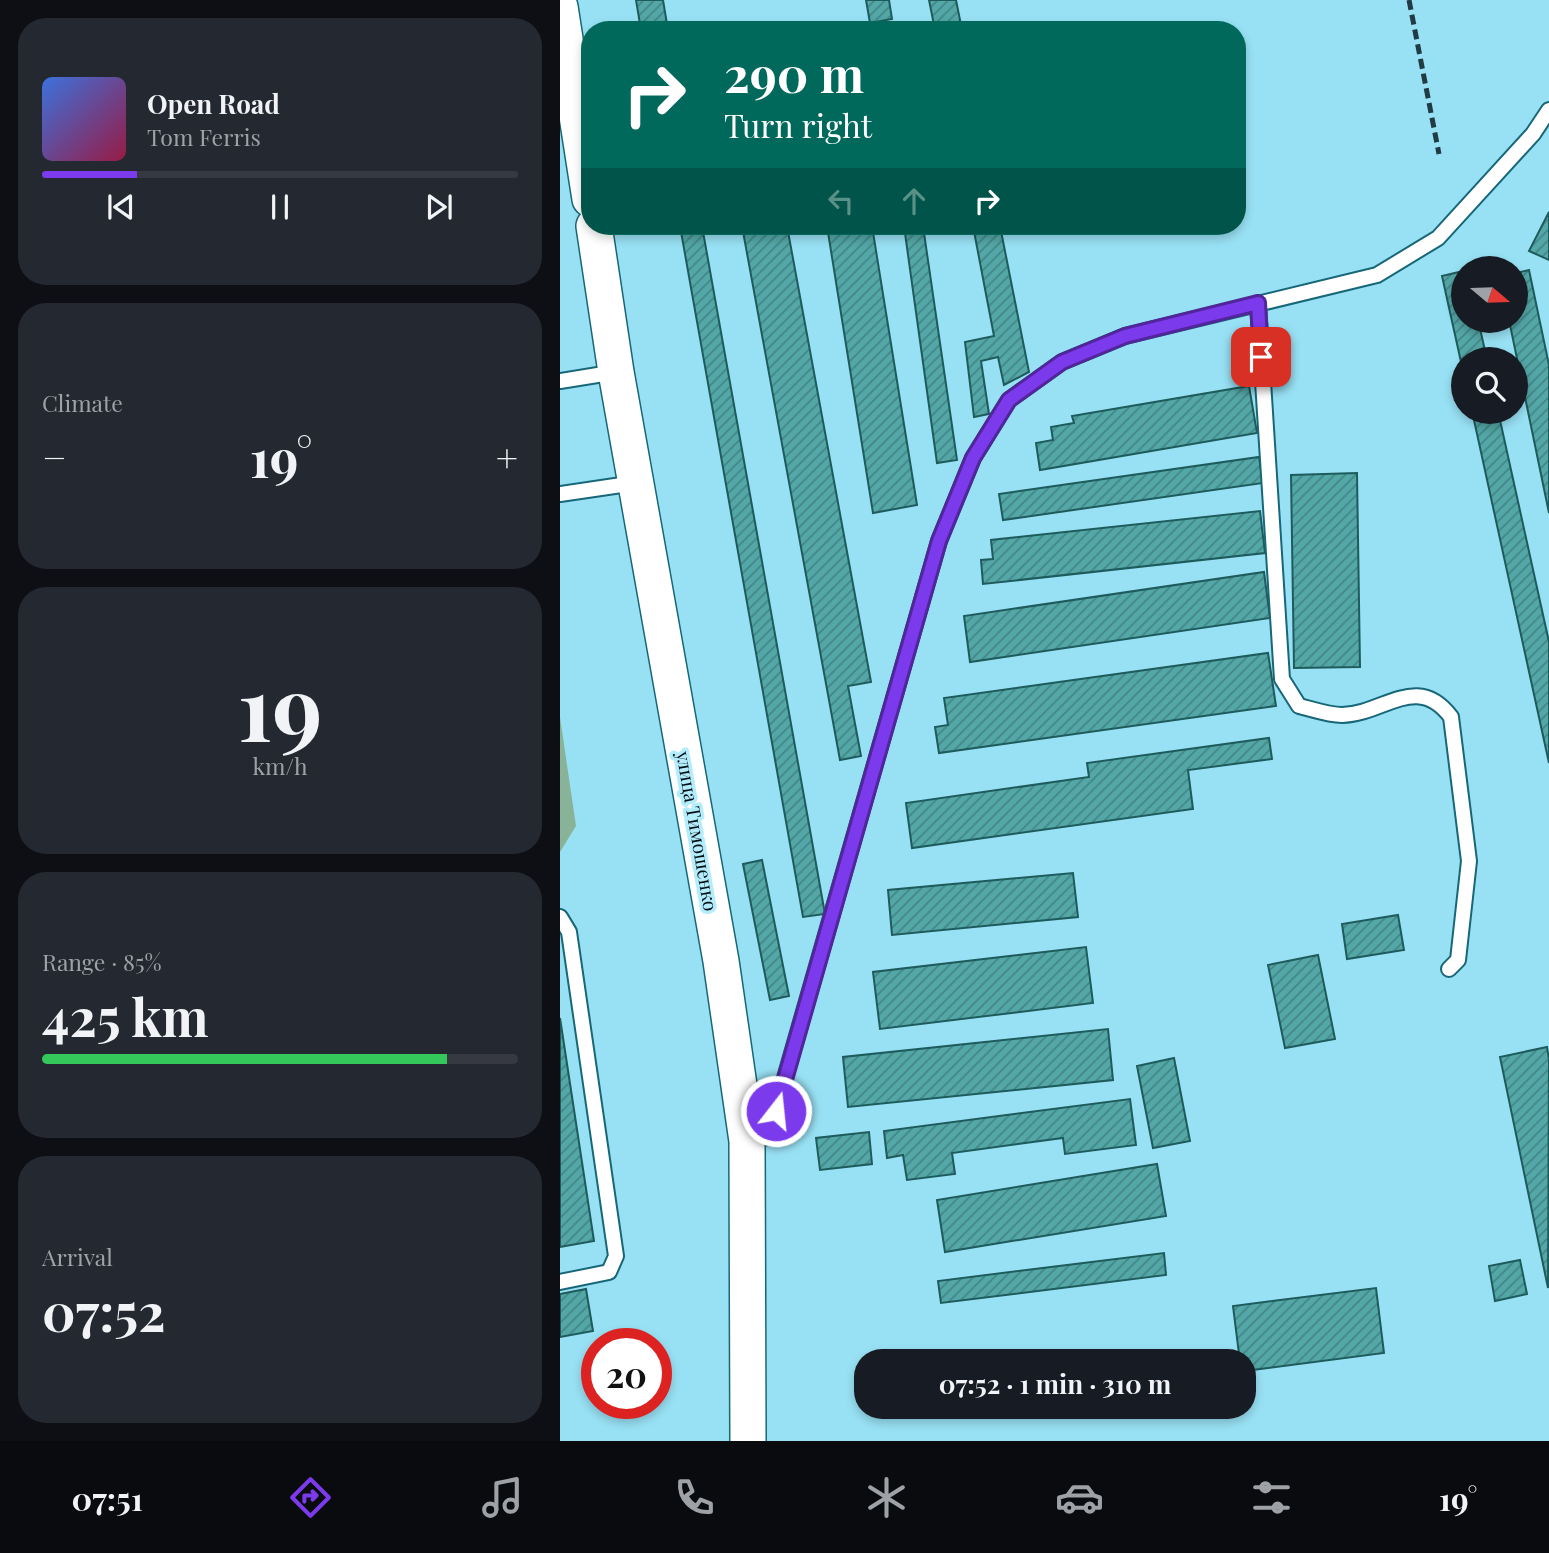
<!DOCTYPE html>
<meta charset="utf-8">
<style>
:root{--surface:#171b24;--page:#242831;--text:#f1f3f6;--muted:#9ea1a6;--line:#363941;--accent:#7c3aed}
body{margin:0;font-family:"Playfair Display",serif;background:var(--page);color:var(--text);height:100vh;display:flex;flex-direction:column;font-size:26px;white-space:nowrap}
*{box-sizing:border-box;margin:0}
p{font-size:23px;color:var(--muted)}
.icon{flex:none;width:38px;height:38px;fill:none;stroke:currentColor;stroke-width:2;stroke-linecap:round;stroke-linejoin:round}
.map{position:relative;flex:1;overflow:hidden}
.details{display:flex;flex-direction:column;gap:18px;padding:18px;background:#0d0f14;width:560px}
.details>*{flex:none}
.hud{position:absolute;left:21px;top:21px;width:665px;height:214px;border-radius:28px;box-shadow:0 4px 10px #0003;background:#00695c;color:#fff;overflow:hidden}
.needle{width:46px;rotate:109deg}
.fabs{position:absolute;left:891px;top:256px;display:grid;gap:14px}
.fabs a{display:grid;place-items:center;width:77px;height:77px;border-radius:50%;background:var(--surface);box-shadow:0 4px 10px #0003;font-size:35px}
.speed{position:absolute;left:21px;top:1328px;display:flex;gap:14px;font-size:35px;font-weight:700;text-align:center}
.speed>*{display:grid;place-content:center;width:91px;height:91px;border-radius:50%;background:var(--surface);box-shadow:0 4px 10px #0003;line-height:1}
.speed .limit{border:10px solid #d22;background:#fff;color:#111}
.pin{position:absolute;display:grid;place-items:center;width:60px;height:60px;color:#fff;margin:-30px;border-radius:14px;box-shadow:0 4px 10px #0006}
.me{position:absolute;width:77px;margin:-38px;rotate:16deg;stroke-linejoin:round;filter:drop-shadow(0 0 5px #0008)}
.turn{display:flex;align-items:center;gap:24px;height:147px;padding:0 28px;font-size:32px}
.turn .icon{width:91px;height:91px;stroke-width:2.5}
.turn b{display:block;font-size:49px;line-height:60px}
.lanes{display:flex;align-items:center;height:66px;padding:0 28px;background:#0003;justify-content:center;gap:35px;direction:ltr}
.lanes .off{opacity:.35}
.big{font-size:52px;font-weight:700;line-height:1.1}
.details .tile{flex:1;display:flex;flex-direction:column;justify-content:center;gap:10px;min-width:0;padding:0 24px;border-radius:28px;background:var(--page)}
.details .dial{align-items:center;gap:0}
.dial b{font-size:91px;line-height:1}
.song{display:flex;align-items:center;gap:21px}
.cover{width:84px;height:84px;border-radius:10px;background:linear-gradient(135deg,hsl(220 70% 55%),hsl(340 70% 35%))}
.played{height:7px;border-radius:4px;background:linear-gradient(90deg,var(--accent) 20%,var(--line) 20%)}
.keys{display:flex;justify-content:space-around;direction:ltr}
.heat{display:flex;justify-content:space-between;align-items:center;font-size:38px;direction:ltr}
.charge{height:10px;border-radius:5px;background:linear-gradient(90deg,#34c759 85%,var(--line) 0)}
.trip{position:absolute;left:294px;top:1349px;width:402px;height:70px;border-radius:28px;background:var(--surface);box-shadow:0 4px 10px #0003;font-weight:700;line-height:70px;text-align:center}
.tab-bar{display:flex;height:112px;justify-content:space-around;align-items:center;background:#090b0e;color:var(--muted)}
.tab-bar .icon{width:49px;height:49px}
.tab-bar .selected{color:var(--accent)}
.tab-bar b{font-size:32px;color:var(--text)}
main{display:flex;flex:1;min-height:0}
.map>svg:first-child{display:block}
</style>
<main>
<section class="details">
<div class="tile">
<div class="song"><i class="cover"></i><div><b>Open Road</b><p>Tom Ferris</p></div></div>
<div class="played"></div>
<div class="keys"><svg class="icon" aria-label="previous" viewBox="0 0 24 24"><path d="M18 5L8 12l10 7zM5 5v14"/></svg><svg class="icon" aria-label="pause" viewBox="0 0 24 24"><path d="M8 5v14M16 5v14"/></svg><svg class="icon" aria-label="next" viewBox="0 0 24 24"><path d="M6 5l10 7-10 7zM19 5v14"/></svg></div>
</div>
<div class="tile"><p>Climate</p>
<div class="heat"><a>−</a><b class="big">19°</b><a>+</a></div>
</div>
<div class="tile dial"><b>19</b><p>km/h</p></div>
<div class="tile"><p>Range · 85%</p><b class="big">425 km</b><div class="charge"></div></div>
<div class="tile"><p>Arrival</p><b class="big">07:52</b></div>
</section>
<div class="map">
<svg width="989" height="1441" viewBox="0 0 989 1441">
<defs>
<pattern id="building-hatch" width="6" height="6" patternUnits="userSpaceOnUse" patternTransform="scale(1.75)"><rect width="6" height="6" fill="#54a7a7"/><path d="M-1 1l2-2M0 6l6-6M5 7l2-2" fill="none" stroke="#438687"/></pattern>
</defs>
<rect width="100%" height="100%" fill="#98e1f4"/>
<!-- green -->
<path fill="#89b398" d="M0,717L16,826L0,852Z"/>
<!-- building -->
<path fill="url(#building-hatch)" stroke="#1e5b5c" stroke-width="2" d="M76,0H103L108,30H81Z
M306,0H329L332,19L310,23Z
M369,0H396L402,30H375Z
M989,212V260L969,251Z
M120,226H142L265,914L243,917Z
M182,226H227L311,682L288,686L301,756L280,760Z
M267,226H312L357,505L313,513Z
M344,226H363L397,460L377,463Z
M413,226H440L469,372L444,385L438,357L421,361L429,414L414,417L405,342L434,336Z
M969,270L989,365V513L949,320H956V273Z
M903,271V320H918L927,359H903V371L882,276Z
M689,386L697,433L480,470L476,443L493,440L491,427L514,423L512,416Z
M912,411H938L989,642V763Z
M699,457L703,483L443,520L439,494Z
M797,473L800,667L734,668L731,475Z
M700,511L705,553L423,584L421,560L433,559L431,540Z
M704,572L710,618L410,662L404,616Z
M708,653L716,706L379,753L375,727L388,725L384,698Z
M709,738L712,759L628,770L633,809L352,848L346,803L529,777L527,763Z
M202,860L229,996L210,1000L183,864Z
M513,873L518,917L332,935L328,890Z
M838,915L844,950L787,959L782,924Z
M526,947L533,1003L320,1029L313,972Z
M758,955L775,1039L725,1048L708,965Z
M0,1018L34,1241L0,1247Z
M548,1029L553,1080L288,1107L283,1057Z
M987,1047L989,1059L988,1288L940,1057Z
M614,1058L630,1141L593,1148L577,1066Z
M570,1099L576,1145L505,1154L503,1138L392,1153L395,1174L347,1180L343,1155L327,1158L324,1131Z
M309,1132L312,1164L260,1170L256,1138Z
M597,1164L606,1216L385,1252L377,1200Z
M604,1253L606,1275L381,1303L378,1281Z
M960,1260L967,1294L935,1301L929,1266Z
M816,1288L824,1353L684,1371V1362H680L673,1306Z
M26,1289L33,1331L0,1337V1294Z"/>
<g fill="none" stroke-linecap="round" stroke-linejoin="round">
<!-- service casing -->
<g stroke="#176778" stroke-width="18">
<path id="service" d="M698,303L722,679L739,706C752,709 768,715 782,715C824,714 857,672 891,717L909,861L898,960L889,969
M0,381L56,372
M0,494L75,483
M0,917L9,932L56,1256L49,1272L0,1282
M187,1141L208,1137L379,541L413,458L449,400L502,362L565,336L817,275L878,238L973,134L989,110"/>
</g>
<!-- tertiary casing -->
<g stroke="#176778" stroke-width="38">
<path id="tertiary" d="M0,7L30,199
M34,226L56,372L161,961L187,1141L188,1441"/>
</g>
<!-- service -->
<use href="#service" stroke="#fff" stroke-width="14"/>
<!-- tertiary -->
<use href="#tertiary" stroke="#fff" stroke-width="35"/>
<!-- rail -->
<path stroke="#203b43" stroke-width="5" stroke-dasharray="10 5" stroke-linecap="butt" d="M849,0L879,154"/>
</g>
<g fill="none" stroke-linecap="round" stroke-linejoin="round">
<!-- route casing -->
<g stroke="#51269a" stroke-width="18">
<path id="route" d="M216,1111L379,541L413,458L449,400L502,362L565,336L698,303L701,357"/>
</g>
<!-- route -->
<use href="#route" stroke="#7c3aed" stroke-width="12"/>
</g>
<g text-anchor="middle" dominant-baseline="central" stroke-width="7" stroke-linejoin="round" paint-order="stroke">
<!-- street labels -->
<g font-size="19" fill="#000f14" stroke="#b3ecfb">
<text transform="translate(138 831) rotate(80)">улица Тимошенко</text>
</g>
</g>
</svg>
<div class="fabs">
<a><svg class="needle" viewBox="-14 -14 28 28"><path d="M0-13l5 13h-10z" fill="#e53935"/><path d="M0 13l5-13h-10z" fill="#9ea1a6"/></svg></a>
<a><svg class="icon" aria-label="search" viewBox="0 0 24 24"><circle cx="10" cy="10" r="6"/><path d="M15 15l6 6"/></svg></a>
</div>
<div class="speed"><div class="limit">20</div></div>
<div class="pin" style="left:701px;top:357px;background:#d93025"><svg class="icon" aria-label="arrive" viewBox="0 0 24 24"><path d="M6 21V4h12l-3 4 3 4H6"/></svg></div>
<svg class="me" style="left:216px;top:1111px" viewBox="-20 -20 40 40"><circle r="17" fill="#7c3aed" stroke="#fff" stroke-width="3"/><path d="M0-11L8 9 0 5-8 9z" fill="#fff"/></svg>
<div class="trip">07:52 · 1 min · 310 m</div>
<div class="hud">
<div class="turn"><svg class="icon" aria-label="right" viewBox="0 0 24 24"><path d="M7 20v-9h11M14 6l5 5-5 5"/></svg><div><b>290 m</b>Turn right</div></div>
<div class="lanes"><svg class="icon off" aria-label="left" viewBox="0 0 24 24"><path d="M17 20v-9H6M10 6l-5 5 5 5"/></svg><svg class="icon off" aria-label="ahead" viewBox="0 0 24 24"><path d="M12 20V5M6 11l6-6 6 6"/></svg><svg class="icon" aria-label="right" viewBox="0 0 24 24"><path d="M7 20v-9h11M14 6l5 5-5 5"/></svg></div>
</div>
</div>
</main>
<nav class="tab-bar">
<b>07:51</b>
<svg class="icon selected" aria-label="directions" viewBox="0 0 24 24"><path d="M12 3l9 9-9 9-9-9zM9 14v-3h6M13 9l2 2-2 2"/></svg>
<svg class="icon" aria-label="music" viewBox="0 0 24 24"><path d="M9 18V5l10-2v13"/><circle cx="6" cy="18" r="3"/><circle cx="16" cy="16" r="3"/></svg>
<svg class="icon" aria-label="phone" viewBox="0 0 24 24"><path d="M5 4h4l2 5-3 2q2 4 5 5l2-3 5 2v4C11 20 4 13 5 4z"/></svg>
<svg class="icon" aria-label="climate" viewBox="0 0 24 24"><path d="M12 3v18M4 7l16 10M4 17L20 7"/></svg>
<svg class="icon" aria-label="car" viewBox="0 0 24 24"><path d="M5 17H2v-5l4-1 3-4h7l3 4 3 1v5h-3M9 17h6M6 11h13"/><circle cx="7" cy="17" r="2"/><circle cx="17" cy="17" r="2"/></svg>
<svg class="icon" aria-label="filters" viewBox="0 0 24 24"><path d="M4 7h16M4 17h16"/><circle cx="9" cy="7" r="2"/><circle cx="15" cy="17" r="2"/></svg>
<b>19°</b>
</nav>
